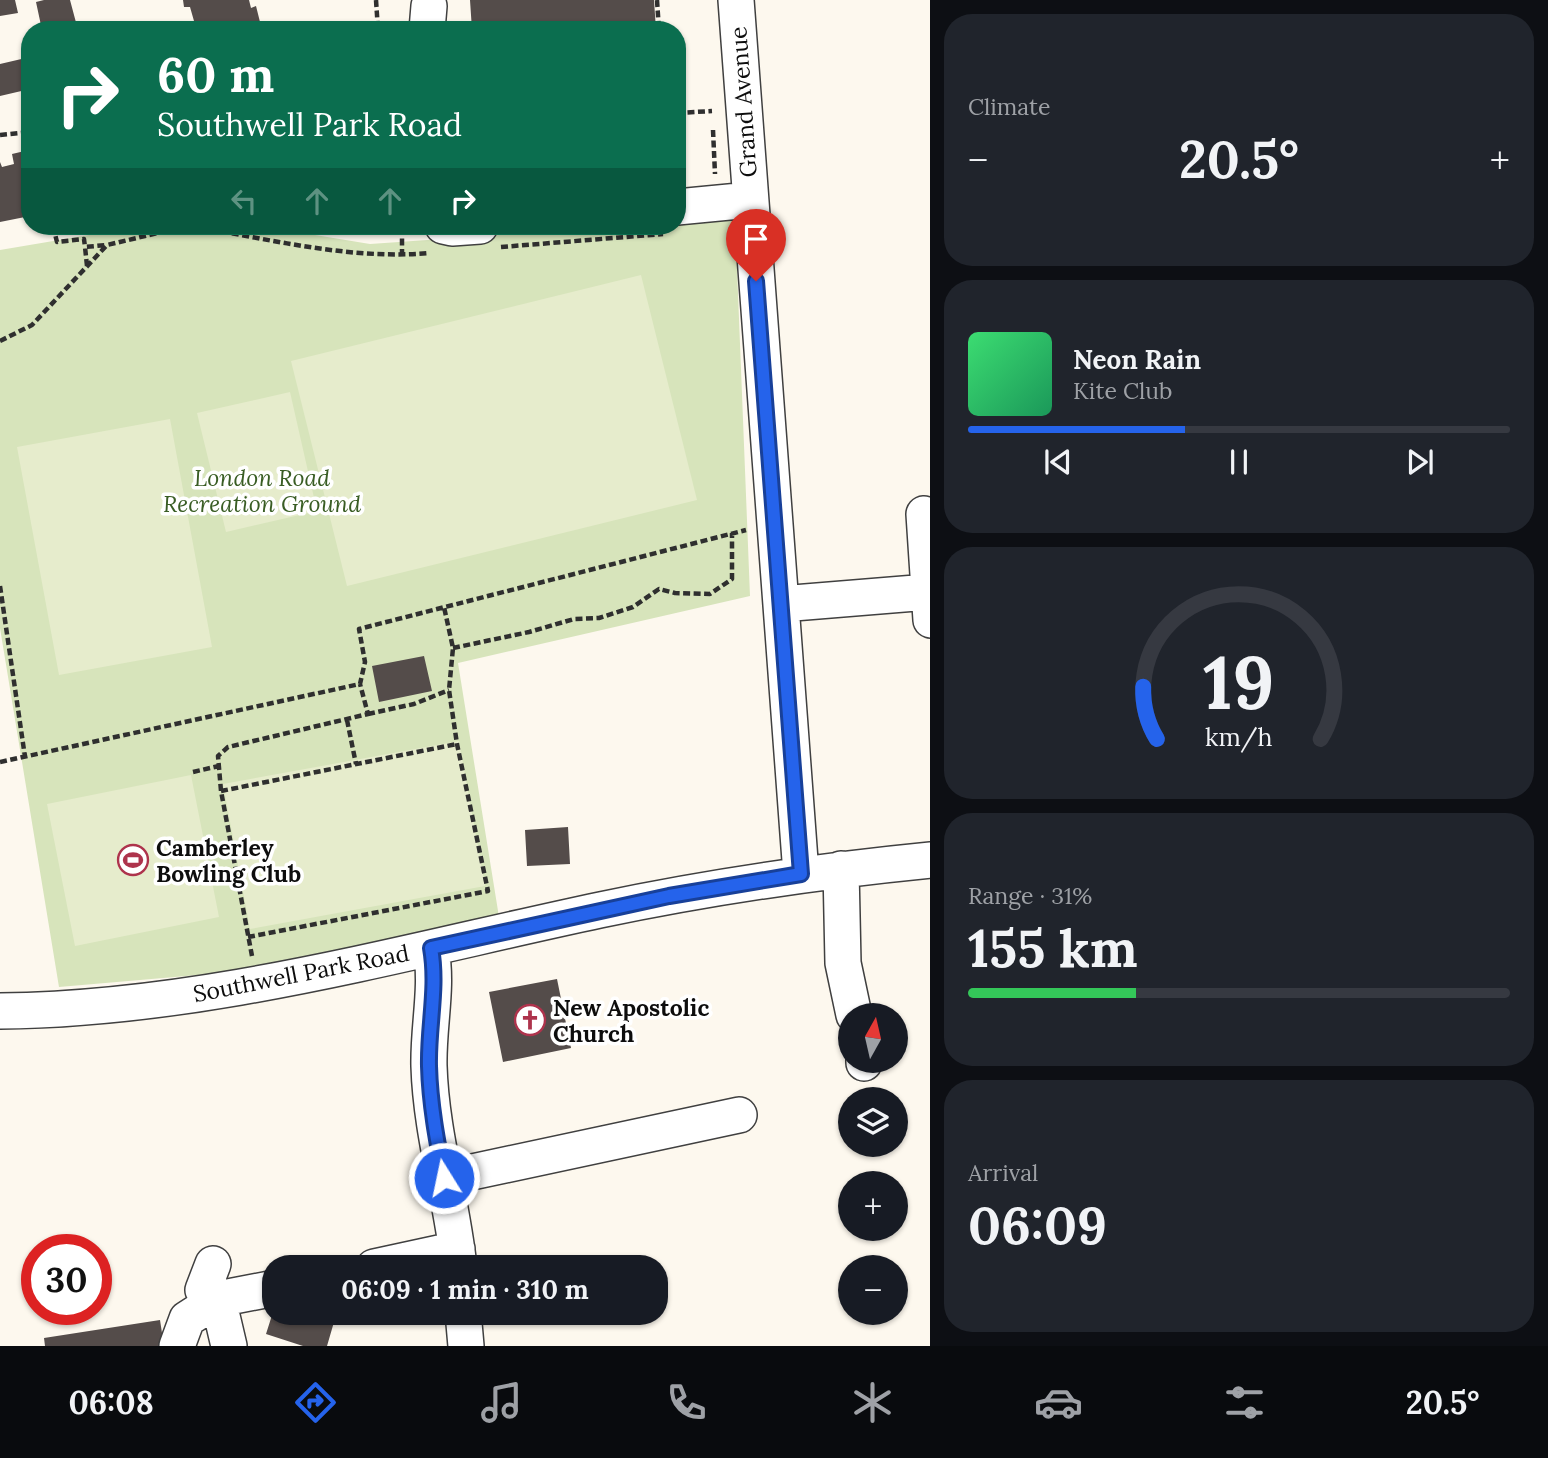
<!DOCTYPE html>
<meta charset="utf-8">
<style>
:root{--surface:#171b24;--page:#20242c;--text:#f1f3f6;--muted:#9ea1a6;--line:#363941;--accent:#2563eb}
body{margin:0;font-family:Lora,serif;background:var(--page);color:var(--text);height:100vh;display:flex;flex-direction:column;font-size:26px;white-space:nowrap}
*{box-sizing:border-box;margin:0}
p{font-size:23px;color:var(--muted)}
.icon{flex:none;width:38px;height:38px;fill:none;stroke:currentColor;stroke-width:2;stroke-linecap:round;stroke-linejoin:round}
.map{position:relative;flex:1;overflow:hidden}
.side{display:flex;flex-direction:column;gap:14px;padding:14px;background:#0d0f14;width:618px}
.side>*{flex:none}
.banner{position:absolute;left:21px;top:21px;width:665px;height:214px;border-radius:28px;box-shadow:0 2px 5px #0004;background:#0b6e4f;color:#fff;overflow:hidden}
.needle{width:46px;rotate:8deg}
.fabs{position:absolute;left:838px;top:1003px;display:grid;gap:14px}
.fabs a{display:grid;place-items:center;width:70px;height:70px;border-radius:50%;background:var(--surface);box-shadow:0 2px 5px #0004;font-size:35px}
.speed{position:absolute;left:21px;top:1234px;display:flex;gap:14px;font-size:35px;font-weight:700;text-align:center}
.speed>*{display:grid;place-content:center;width:91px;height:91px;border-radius:50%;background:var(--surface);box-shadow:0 2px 5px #0004;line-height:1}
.speed .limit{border:10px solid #d22;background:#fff;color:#111}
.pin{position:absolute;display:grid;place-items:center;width:60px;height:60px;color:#fff;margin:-72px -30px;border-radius:50% 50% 50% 0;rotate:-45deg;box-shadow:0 0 7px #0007}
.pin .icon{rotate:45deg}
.me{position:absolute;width:77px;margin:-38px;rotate:350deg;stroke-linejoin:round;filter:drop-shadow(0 0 5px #0008)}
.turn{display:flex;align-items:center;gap:24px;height:147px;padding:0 21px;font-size:32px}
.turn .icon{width:91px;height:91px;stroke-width:2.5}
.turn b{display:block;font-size:49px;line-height:60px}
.lanes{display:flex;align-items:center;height:66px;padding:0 21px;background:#0003;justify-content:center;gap:35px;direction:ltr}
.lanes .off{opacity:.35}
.big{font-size:52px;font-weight:700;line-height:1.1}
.side .tile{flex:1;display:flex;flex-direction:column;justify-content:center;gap:10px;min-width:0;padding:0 24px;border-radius:28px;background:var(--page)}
.side .dial{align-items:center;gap:0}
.dial svg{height:182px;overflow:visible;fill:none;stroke:var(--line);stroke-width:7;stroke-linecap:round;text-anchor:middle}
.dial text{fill:var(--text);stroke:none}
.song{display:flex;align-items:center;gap:21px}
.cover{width:84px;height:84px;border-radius:10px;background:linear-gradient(135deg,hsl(140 70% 55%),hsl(150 70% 35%))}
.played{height:7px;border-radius:4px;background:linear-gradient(90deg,var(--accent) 40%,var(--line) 40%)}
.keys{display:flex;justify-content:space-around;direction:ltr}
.heat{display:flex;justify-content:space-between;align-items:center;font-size:38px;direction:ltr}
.charge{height:10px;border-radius:5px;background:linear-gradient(90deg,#34c759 31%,var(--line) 0)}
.trip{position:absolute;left:262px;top:1255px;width:406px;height:70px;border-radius:28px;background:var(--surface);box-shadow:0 2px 5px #0004;font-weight:700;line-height:70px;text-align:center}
.dock{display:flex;height:112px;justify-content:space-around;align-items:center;background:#090b0e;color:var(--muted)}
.dock .icon{width:49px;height:49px}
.dock .current{color:var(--accent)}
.dock b{font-size:32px;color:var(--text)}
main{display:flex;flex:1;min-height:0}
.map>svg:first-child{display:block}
</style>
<main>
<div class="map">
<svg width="931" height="1346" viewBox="0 0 931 1346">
<rect width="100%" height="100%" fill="#fdf8ee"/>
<!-- green -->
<path fill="#d7e4bb" d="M735,218L750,596L458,663L499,917L221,973L59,987L0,628V250L142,226H260L370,244L629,226H677V222Z"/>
<!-- pitch -->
<path fill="#e6eccc" d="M641,275L697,500L347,586L291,361Z
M290,392L317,511L226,532L197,413Z
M170,419L212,647L59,675L17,447Z
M459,741L485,886L250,929L223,784Z
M191,775L219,917L75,946L47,804Z"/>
<!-- building -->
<path fill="#544c4a" d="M0,0H15L18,13L0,16Z
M44,0H70L78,30H42L36,2Z
M183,0H249L251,8L256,6L262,30H192L190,23L194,21L190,7H184Z
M470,0H654L656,30H472Z
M30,57V89L0,96V64Z
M29,150L30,183L24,184L30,216L0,222V162L2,167L14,164L12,154Z
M424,656L432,691L379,702L372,666Z
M568,827L570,864L527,866L525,830Z
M557,979L571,1048L503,1062L489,992Z
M273,1312H303L334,1322L327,1346H303L266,1334Z
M160,1320L164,1346H45L44,1338Z"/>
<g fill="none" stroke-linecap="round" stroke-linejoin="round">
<!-- minor casing -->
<g stroke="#404040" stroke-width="38">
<path id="minor" d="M736,0L801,874
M427,30L429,6
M677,207L750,200
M443,226L452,228L480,226
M924,514L931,620
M781,604L928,592
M841,869L843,963L854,1015
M431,949C438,988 428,1026 429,1066C431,1134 452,1200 459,1267
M0,1011C204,1009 402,952 600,910C710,887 819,871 931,860
M864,1060V1063
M444,1178L739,1115
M374,1267L457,1249
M463,1312L466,1346
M177,1346L187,1319L218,1299L203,1290L213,1264
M229,1346L218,1299L275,1288"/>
</g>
<!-- path -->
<path stroke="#2f2f2f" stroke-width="4.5" stroke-dasharray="7 3.5" stroke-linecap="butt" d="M376,0L378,30
M657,0L659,30
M677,113L712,111
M713,130L715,174
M0,135L30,132
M53,226L57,242L84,239L85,247
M501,247L663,234
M402,256V226
M87,266L85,247L106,245
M0,341L32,325L107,245L179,228L197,227C273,240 352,260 429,253
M0,586L25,757
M453,648L529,632L574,619L599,618L633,607L659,589L675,593L710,594L732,579V533
M368,714L414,704L449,690
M347,720L356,764
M0,762L360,684L365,662L359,629L746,530
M193,772L219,766
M221,791L457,744
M248,937L488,891L457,744L449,690L453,648L444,607
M252,956L221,791L218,756L228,747L368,714L360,684"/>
<!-- minor -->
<use href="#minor" stroke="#fff" stroke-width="35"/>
</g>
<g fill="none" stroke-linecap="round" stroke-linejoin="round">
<!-- route casing -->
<g stroke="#184099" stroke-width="18">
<path id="route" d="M444,1178C437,1141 430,1104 429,1066C428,1026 438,988 431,948L669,896L801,874L756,281"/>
</g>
<!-- route -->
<use href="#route" stroke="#2563eb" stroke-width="12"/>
</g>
<!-- icons -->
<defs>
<g id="stadium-ring" transform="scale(1.575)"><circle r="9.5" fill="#fff" stroke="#ae334c" stroke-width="1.5"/><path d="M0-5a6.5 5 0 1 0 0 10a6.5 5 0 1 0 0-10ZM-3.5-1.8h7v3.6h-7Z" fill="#ae334c"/></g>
<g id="church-ring" transform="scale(1.575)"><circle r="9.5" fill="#fff" stroke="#ae334c" stroke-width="1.5"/><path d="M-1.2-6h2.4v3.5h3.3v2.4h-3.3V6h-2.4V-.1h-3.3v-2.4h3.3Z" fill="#ae334c"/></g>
</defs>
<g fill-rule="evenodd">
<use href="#stadium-ring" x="133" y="860"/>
<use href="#church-ring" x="530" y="1020"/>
</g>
<g text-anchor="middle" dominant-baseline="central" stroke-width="7" stroke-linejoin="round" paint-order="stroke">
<!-- street labels -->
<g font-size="23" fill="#0d0d0d" stroke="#fff">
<text transform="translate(743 102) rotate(-94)">Grand Avenue</text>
<text transform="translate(301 973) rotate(-11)">Southwell Park Road</text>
</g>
<!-- park labels -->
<g font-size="23" font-style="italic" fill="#395d24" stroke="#fff">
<text x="262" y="477">London Road<tspan x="262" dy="26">Recreation Ground</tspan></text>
</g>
<!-- poi labels -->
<g font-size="23" font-weight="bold" fill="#0d0d0d" stroke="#fff" text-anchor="start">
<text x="156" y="847">Camberley<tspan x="156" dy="26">Bowling Club</tspan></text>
<text x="553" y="1007">New Apostolic<tspan x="553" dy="26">Church</tspan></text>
</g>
</g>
</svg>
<div class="fabs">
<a><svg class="needle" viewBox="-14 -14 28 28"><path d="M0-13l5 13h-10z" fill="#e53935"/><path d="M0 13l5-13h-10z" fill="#9ea1a6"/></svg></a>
<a><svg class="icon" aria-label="layers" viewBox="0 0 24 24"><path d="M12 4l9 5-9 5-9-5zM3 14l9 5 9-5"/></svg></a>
<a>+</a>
<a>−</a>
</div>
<div class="speed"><div class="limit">30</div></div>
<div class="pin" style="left:756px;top:281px;background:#d93025"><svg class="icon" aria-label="arrive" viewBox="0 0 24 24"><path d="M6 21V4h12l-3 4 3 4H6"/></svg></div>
<svg class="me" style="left:444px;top:1178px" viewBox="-20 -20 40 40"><circle r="17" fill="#2563eb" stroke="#fff" stroke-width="3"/><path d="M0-11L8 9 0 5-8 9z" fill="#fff"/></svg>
<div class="trip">06:09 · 1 min · 310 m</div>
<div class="banner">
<div class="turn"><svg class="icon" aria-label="right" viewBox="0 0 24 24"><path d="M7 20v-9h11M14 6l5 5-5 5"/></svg><div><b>60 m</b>Southwell Park Road</div></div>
<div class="lanes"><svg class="icon off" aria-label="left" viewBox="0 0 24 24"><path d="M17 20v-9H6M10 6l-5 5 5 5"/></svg><svg class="icon off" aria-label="ahead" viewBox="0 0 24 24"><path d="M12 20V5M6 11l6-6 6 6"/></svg><svg class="icon off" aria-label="ahead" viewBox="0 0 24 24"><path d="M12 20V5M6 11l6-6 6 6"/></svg><svg class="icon" aria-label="right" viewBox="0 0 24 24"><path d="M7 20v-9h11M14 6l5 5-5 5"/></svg></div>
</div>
</div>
<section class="side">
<div class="tile"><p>Climate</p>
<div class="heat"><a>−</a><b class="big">20.5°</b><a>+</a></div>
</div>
<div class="tile">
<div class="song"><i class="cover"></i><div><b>Neon Rain</b><p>Kite Club</p></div></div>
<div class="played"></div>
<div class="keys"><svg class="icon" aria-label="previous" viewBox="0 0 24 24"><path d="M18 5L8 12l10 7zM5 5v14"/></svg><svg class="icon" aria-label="pause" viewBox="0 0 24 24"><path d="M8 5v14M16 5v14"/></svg><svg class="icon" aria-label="next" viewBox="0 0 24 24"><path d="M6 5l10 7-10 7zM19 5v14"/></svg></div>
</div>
<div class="tile dial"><svg viewBox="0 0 100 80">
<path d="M14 69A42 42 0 1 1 86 69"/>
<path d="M14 69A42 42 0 0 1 8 46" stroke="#2563eb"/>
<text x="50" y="56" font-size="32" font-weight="700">19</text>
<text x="50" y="72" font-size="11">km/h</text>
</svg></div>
<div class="tile"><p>Range · 31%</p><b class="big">155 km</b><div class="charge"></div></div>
<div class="tile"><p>Arrival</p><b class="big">06:09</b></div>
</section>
</main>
<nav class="dock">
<b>06:08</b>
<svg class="icon current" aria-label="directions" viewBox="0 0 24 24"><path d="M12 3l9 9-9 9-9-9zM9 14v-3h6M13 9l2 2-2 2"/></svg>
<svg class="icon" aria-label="music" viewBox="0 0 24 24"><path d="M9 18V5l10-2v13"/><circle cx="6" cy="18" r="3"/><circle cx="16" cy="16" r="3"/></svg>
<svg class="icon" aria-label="phone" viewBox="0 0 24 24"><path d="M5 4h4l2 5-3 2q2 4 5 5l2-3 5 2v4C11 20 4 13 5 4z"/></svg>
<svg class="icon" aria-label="climate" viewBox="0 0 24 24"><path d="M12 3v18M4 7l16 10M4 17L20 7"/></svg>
<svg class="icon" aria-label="car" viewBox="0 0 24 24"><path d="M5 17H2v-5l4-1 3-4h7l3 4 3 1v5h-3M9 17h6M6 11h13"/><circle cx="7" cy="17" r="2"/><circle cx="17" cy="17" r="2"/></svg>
<svg class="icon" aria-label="filters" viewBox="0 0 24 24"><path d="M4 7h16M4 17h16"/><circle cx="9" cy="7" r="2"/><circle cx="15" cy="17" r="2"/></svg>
<b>20.5°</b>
</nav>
